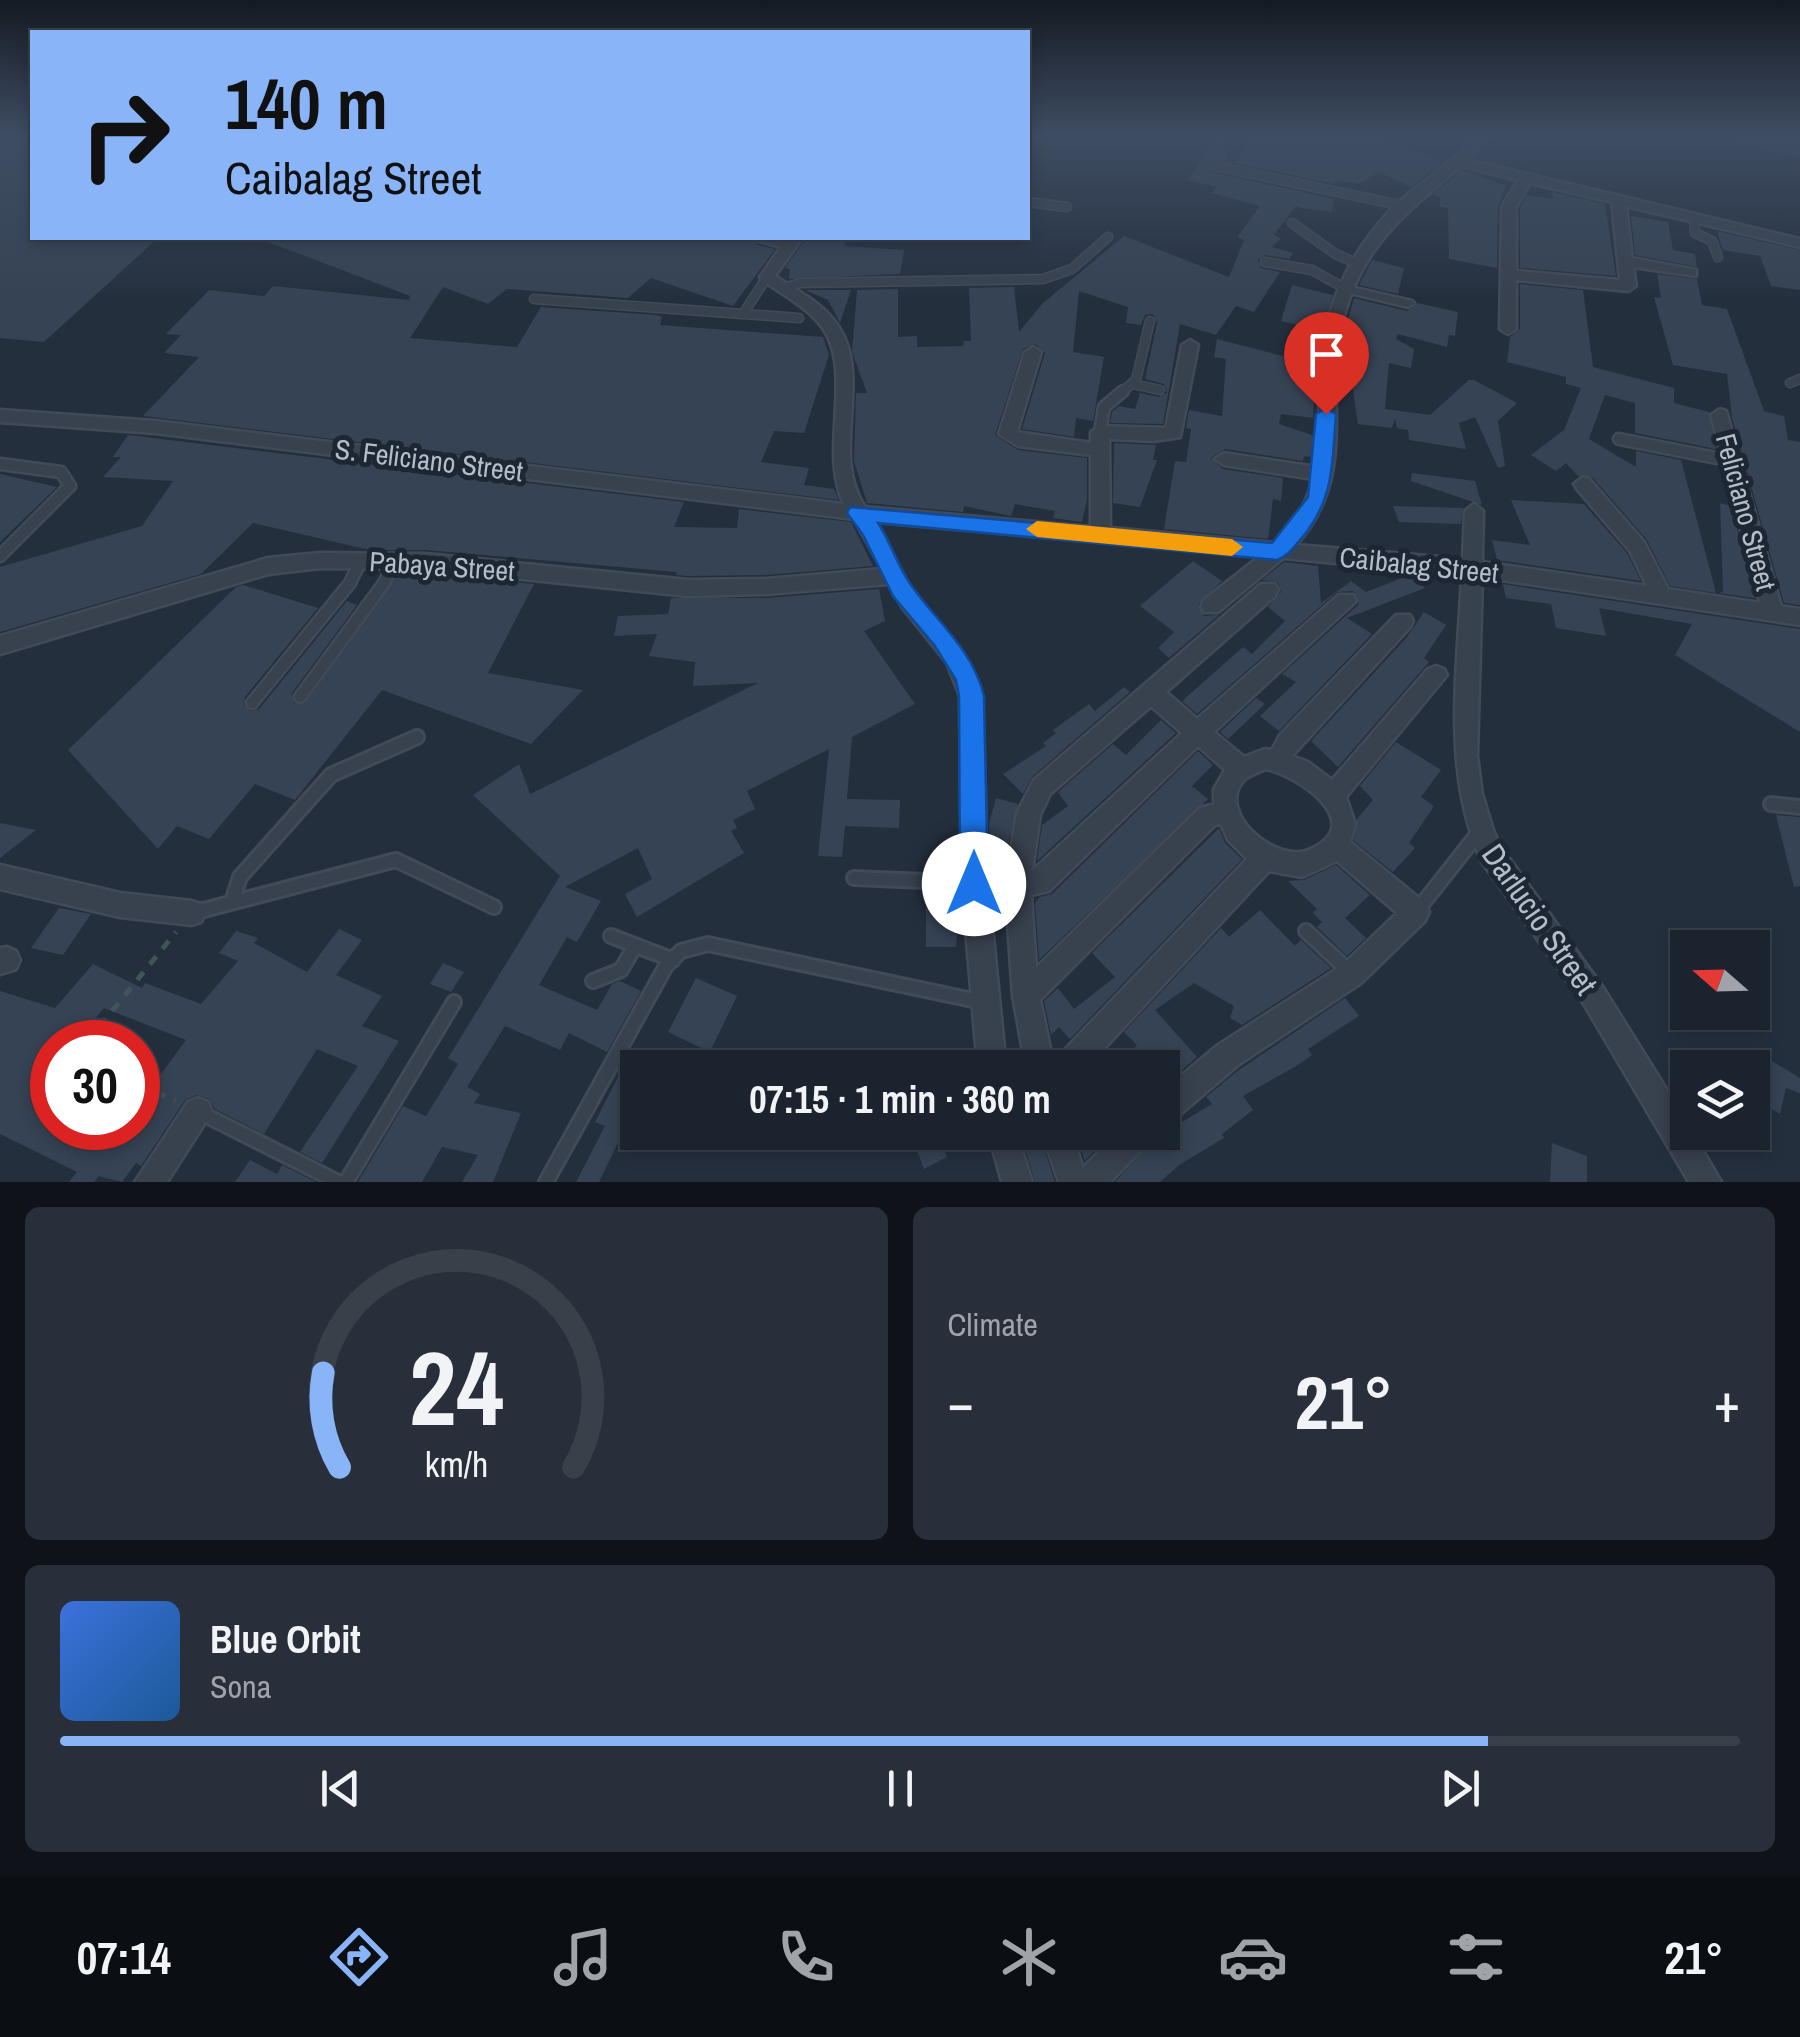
<!DOCTYPE html>
<meta charset="utf-8">
<style>
:root{--surface:#1b232e;--page:#282f3a;--text:#f1f3f6;--muted:#a0a4aa;--line:#39404a;--accent:#8ab4f8}
body{margin:0;font-family:"Archivo Narrow",sans-serif;background:var(--page);color:var(--text);height:100vh;display:flex;flex-direction:column;font-size:38px;white-space:nowrap}
*{box-sizing:border-box;margin:0}
p{font-size:32px;color:var(--muted)}
.icon{flex:none;width:55px;height:55px;fill:none;stroke:currentColor;stroke-width:2;stroke-linecap:round;stroke-linejoin:round}
.map{position:relative;height:1182px;overflow:hidden}
.drawer{display:flex;flex-direction:column;gap:25px;padding:25px;background:#0f1319;flex:1}
.drawer>*{flex:none}
.guide{position:absolute;left:30px;top:30px;width:1000px;height:210px;border-radius:0px;box-shadow:0 5px 15px #0003,0 0 0 2px var(--line);background:#8ab4f8;color:#111;overflow:hidden}
.needle{width:65px;rotate:290deg}
.fabs{position:absolute;left:1670px;top:930px;display:grid;gap:20px}
.fabs a{display:grid;place-items:center;width:100px;height:100px;border-radius:0px;background:var(--surface);box-shadow:0 5px 15px #0003,0 0 0 2px var(--line);font-size:50px}
.speed{position:absolute;left:30px;top:1020px;display:flex;gap:20px;font-size:50px;font-weight:700;text-align:center}
.speed>*{display:grid;place-content:center;width:130px;height:130px;border-radius:50%;background:var(--surface);box-shadow:0 5px 15px #0003,0 0 0 2px var(--line);line-height:1}
.speed .limit{border:15px solid #d22;background:#fff;color:#111}
.pin{position:absolute;display:grid;place-items:center;width:85px;height:85px;color:#fff;margin:-102px -42px;border-radius:50% 50% 50% 0;rotate:-45deg;box-shadow:0 0 10px #0007}
.pin .icon{rotate:45deg}
.me{position:absolute;width:110px;margin:-55px;rotate:0deg;stroke-linejoin:round;filter:drop-shadow(0 0 8px #0008)}
.turn{display:flex;align-items:center;gap:35px;height:210px;padding:0 30px;font-size:45px}
.turn .icon{width:130px;height:130px;stroke-width:2.5}
.turn b{display:block;font-size:70px;line-height:85px}
.big{font-size:75px;font-weight:800;line-height:1.1}
.drawer .widget{flex:1;display:flex;flex-direction:column;justify-content:center;gap:15px;min-width:0;padding:0 35px;border-radius:15px;background:var(--page)}
.drawer .dial{align-items:center;gap:0}
.dial svg{height:260px;overflow:visible;fill:none;stroke:var(--line);stroke-width:7;stroke-linecap:round;text-anchor:middle}
.dial text{fill:var(--text);stroke:none}
.song{display:flex;align-items:center;gap:30px}
.cover{width:120px;height:120px;border-radius:15px;background:linear-gradient(135deg,hsl(220 70% 55%),hsl(210 70% 35%))}
.played{height:10px;border-radius:5px;background:linear-gradient(90deg,var(--accent) 85%,var(--line) 85%)}
.keys{display:flex;justify-content:space-around;direction:ltr}
.heat{display:flex;justify-content:space-between;align-items:center;font-size:55px;direction:ltr}
.drawer .tiles{flex:1;display:grid;gap:25px;grid-template-columns:1fr 1fr}
.widget:last-child{grid-column:span 2}
.trip{position:absolute;left:620px;top:1050px;width:560px;height:100px;border-radius:0px;background:var(--surface);box-shadow:0 5px 15px #0003,0 0 0 2px var(--line);font-weight:800;line-height:100px;text-align:center}
.tab-bar{display:flex;height:160px;justify-content:space-around;align-items:center;background:#0b0e12;color:var(--muted)}
.tab-bar .icon{width:70px;height:70px}
.tab-bar .active{color:var(--accent)}
.tab-bar b{font-size:45px;color:var(--text)}
.map>svg:first-child{display:block}
</style>
<div class="map">
<svg width="1800" height="1182" viewBox="0 0 1800 1182">
<rect width="100%" height="100%" fill="#242f3e"/>
<!-- building -->
<path fill="#364354" fill-rule="evenodd" d="M32,135V238H158L44,342L0,338V150Z
M1216,135H1223L1226,161L1210,160L1211,172L1334,199L1332,212L1295,207L1274,235L1281,238L1272,247L1293,253L1289,259L1265,255L1258,260L1261,268L1280,272L1254,312L1236,306L1216,335L1180,324L1163,424L1110,423L1112,412L1119,406L1135,409L1140,393L1159,397L1167,393L1164,384L1145,379L1157,323L1153,314L1145,315L1141,325L1126,323L1128,307L1079,291L1073,352L1104,357L1093,421L1076,418L1074,437L1022,429L1045,353L1035,344L1023,349L995,435L1018,450L1087,458V499L1082,522L1053,518L1055,511L1015,504L1011,516L964,506L963,512L867,503L854,461L856,393H867L852,352L857,290L898,289V337L917,336V347L963,346L964,341H971L969,288L1014,287L1019,332L1043,303L1124,236L1229,277L1244,240L1237,237L1260,206L1212,193L1217,187L1188,180Z
M1255,135H1372L1443,162L1411,187L1379,172L1359,184L1335,180V184L1235,163Z
M1731,135H1800V158L1730,142Z
M1462,170L1506,186L1498,207L1497,268L1449,259L1448,208L1440,207V197L1432,195Z
M1552,192L1605,204L1616,276L1520,268V208L1527,195L1553,199Z
M1631,216L1668,222L1673,250L1695,254L1697,267L1635,255Z
M1717,231L1800,250V290L1771,286L1760,256L1723,250Z
M258,238H753L758,245L775,249L733,306L651,278L628,298L507,289L488,304L443,287L410,338L517,347L541,307L657,315L662,317L660,325L823,337L829,355L804,433L774,431L761,462L809,468L804,485L834,489L839,500L143,416L199,357L164,353L181,335L166,334L209,290L264,296L273,286L409,300L410,296Z
M806,238H847L844,246L904,250L900,274L789,279L790,269L785,268Z
M1372,260L1404,268L1398,294L1359,285Z
M1657,274L1697,279L1702,305L1727,309L1764,411L1784,416L1788,440L1800,442V605L1784,603L1732,418L1727,374L1673,365L1654,297L1661,298Z
M1520,284L1583,290L1593,367L1674,388V403L1709,412L1716,449L1635,433V403L1605,395L1589,439L1636,467V451L1681,460L1716,593L1670,586L1647,540L1592,477L1578,476L1566,463L1556,471L1531,455L1564,430L1581,388L1566,384V377L1507,362L1510,337L1520,329Z
M1292,285L1333,295L1322,329L1312,328L1303,361L1316,367L1313,418L1281,414L1279,424L1315,436L1310,457L1304,456L1303,461L1225,449L1211,458L1223,469L1283,478L1281,501L1273,499L1268,539L1164,529L1175,461L1186,462L1191,429L1186,428L1189,410L1222,416L1226,359L1214,357L1217,339L1294,359L1298,325L1281,321Z
M805,290H851L840,323L828,300Z
M1354,298L1407,311L1417,303L1458,312L1455,336L1449,335L1447,347L1398,334L1396,339L1414,349L1411,368L1389,363L1385,409L1430,415L1469,380H1474L1517,403L1498,421L1505,466L1498,468L1475,417L1459,423L1466,449L1409,440L1408,430L1397,428L1395,418L1392,428L1358,424L1352,383L1346,381L1352,335L1344,334Z
M128,435L684,502L674,527L737,528L739,509L851,522L873,566L766,575L688,576L676,575L677,572L426,550H370L253,523L201,574L0,632V567L142,526L173,481L103,477L121,457H113Z
M1114,443L1156,445L1153,460H1157L1140,507L1113,503Z
M1412,473L1475,481L1482,505L1411,481Z
M0,474L57,487L0,542Z
M1511,500L1584,504L1627,553L1641,581L1497,560L1492,540L1530,545Z
M1720,503L1731,506L1755,598L1718,593L1723,592Z
M1393,506L1463,508L1461,524L1399,522Z
M1193,561L1222,581L1198,604L1204,616L1219,615L1169,658L1158,648L1174,632L1140,606Z
M1284,562L1318,566L1321,603L1351,581L1366,592L1412,574L1425,588L1347,618L1372,634L1279,731L1260,716L1296,682L1282,674L1359,604L1353,591L1337,592L1197,714L1182,701L1243,647L1252,654L1285,621L1268,607L1281,592L1278,582L1262,580Z
M399,572L534,584L488,673L583,690L531,744L382,690L295,800L255,784L209,839L177,826L158,849L68,750L236,587L243,585L318,608L245,697L244,705L250,711L259,709L347,601L357,605L292,693L294,703L304,704Z
M1503,584L1800,629V732L1675,655L1692,624L1599,608L1606,636L1556,628L1551,604L1506,598Z
M879,589L885,621L864,631L915,704L852,737L847,799L900,800L899,828L845,826L842,857L818,856L829,749L747,791L755,809L733,820L737,828L731,831L744,853L637,917L625,894L652,879L638,848L565,887L601,901L577,942L567,937L539,985L597,1010L612,984L620,981L641,991L607,1052L569,1033L560,1050L505,1026L467,1087L480,1094L474,1103L521,1113L493,1182H462L478,1155L442,1147L422,1182H358L403,1106L426,1116L458,1064L448,1058L560,876L473,795L519,764L530,794L758,683L693,686L695,662L649,656L657,634L614,636L618,616L668,614L671,598H766Z
M1424,612L1446,625L1424,658L1429,662L1338,767L1311,741L1407,637Z
M1124,687L1130,692L1032,777L1023,794L1003,774L1046,746L1043,743L1056,733L1053,730L1089,704L1095,711Z
M1256,698L1265,704L1228,739L1220,732Z
M1161,720L1176,733L1037,861L1042,825L1068,806L1058,792L1113,744L1126,755Z
M1396,742L1441,770L1421,797L1434,806L1409,843L1415,848L1393,872L1354,841L1357,819L1373,800L1360,786Z
M1198,751L1213,765L1192,786L1208,799L1039,960L1035,903L1040,897L1052,894Z
M996,798L1018,804L1002,868H991L989,824Z
M1776,815L1800,817V886L1794,887Z
M0,823L36,830L0,858Z
M1219,828L1225,843L1242,859L1070,1039L1059,1027L1051,1035L1044,1001L1058,988L1074,1009L1115,977L1092,953Z
M1336,865L1370,895L1345,918L1366,938L1347,956L1317,927L1322,922L1313,913L1317,909L1288,881L1304,880Z
M926,900H960L956,947H926Z
M59,908L91,914L63,955L31,948Z
M1260,910L1295,946L1301,940L1331,968L1242,1025L1230,1018L1234,1006L1194,983L1155,1010L1197,1057L1167,1083L1162,1068H1116L1137,1045L1124,1032L1221,928L1229,937Z
M339,929L362,940L336,975L382,996L362,1026L399,1041L322,1163L300,1152L358,1066L317,1049L264,1134L215,1109L209,1099L197,1095L185,1100L141,1166L136,1163L122,1182L99,1176L94,1182H69L77,1172L0,1134V991L55,1008L93,964L142,988L145,983L201,1004L238,961L219,953L236,931L258,938L254,943L307,972ZM104,1008L186,1040L138,1105V1128H52V1042H75Z
M443,963L464,972L451,992L430,984Z
M696,978L737,996L710,1052L668,1032Z
M1345,998L1359,1016L1308,1049L1312,1055L1298,1065L1243,1096L1253,1110L1222,1134L1224,1138L1179,1165L1160,1182H1115L1154,1139L1212,1104L1206,1097L1236,1072Z
M1752,1049L1800,1078V1093L1786,1088L1780,1114L1752,1097Z
M619,1075L638,1083V1101L599,1182H576L605,1126L595,1122Z
M910,1132H937L947,1157L924,1169Z
M1020,1132H1039L1055,1182H1035Z
M1075,1132H1098L1104,1141L1085,1161Z
M1552,1143L1587,1156V1182H1550Z
M250,1160L277,1174L282,1165L316,1182H235Z"/>
<g fill="none" stroke-linecap="round" stroke-linejoin="round">
<!-- service-far2 casing -->
<g stroke="#414a57" stroke-width="11">
<path id="service-far2" d="M1215,166L1404,206
M1028,202L1067,207
M1694,219L1695,233L1712,241L1718,257
M1292,223L1334,253L1360,265
M1265,262L1312,270L1346,289
M784,288L800,283L1043,279L1072,269L1108,237
M534,299L743,314L767,277
M743,314L799,318
M1790,383L1800,379
M1133,384L1160,390
M1121,393L1136,380L1150,321"/>
</g>
<!-- service-far1 casing -->
<g stroke="#414a57" stroke-width="15">
<path id="service-far1" d="M1100,432L1104,407L1123,391
M1619,439L1732,461
M0,464L61,472L70,486L0,556
M300,697L384,583L395,561
M252,703L350,583L361,560"/>
</g>
<!-- service casing -->
<g stroke="#414a57" stroke-width="18">
<path id="service" d="M1771,804L1800,807
M854,878L973,883
M232,902L240,877L331,775L417,737
M1416,912L1480,831
M192,913L396,860L494,907
M1306,931L1351,973
M611,936L673,960
M593,981L621,970L635,946
M199,1112L338,1182H346L454,1002
M546,1182L666,966L681,951L708,944L982,1002"/>
</g>
<!-- pedestrian casing -->
<g stroke="#414a57" stroke-width="5">
<path id="pedestrian" d="M1346,286L1412,301L1414,303L1408,307L1342,291V287Z"/>
</g>
<!-- minor casing -->
<g stroke="#414a57" stroke-width="5">
<path id="minor" d="M1477,135H1489L1468,160L1800,239V247L1626,206L1632,258L1696,270V276L1633,267L1636,286L1628,291L1516,280V329L1508,334L1500,329L1502,207L1518,180L1461,166C1408,211 1363,244 1344,316C1321,398 1361,472 1296,545L1463,559L1465,511L1474,504L1483,511L1482,562L1647,586L1630,551L1577,489L1574,484L1583,477L1589,479L1644,542L1668,589L1760,603L1711,415L1720,409L1726,411L1781,606L1800,609V625L1482,577L1477,756L1482,794L1493,830L1500,846L1602,986L1688,1124V1132H1692L1721,1182H1689L1584,1004L1482,862C1441,771 1458,672 1462,575L1283,558L1218,612H1204L1201,606L1204,600L1260,556L876,522C890,544 898,570 913,591C938,627 969,652 982,696L987,872H1007L1017,813L1034,780L1261,584H1275L1278,590L1275,596L1166,692L1197,719L1339,595H1353L1356,601L1214,732L1244,757L1265,749L1272,750L1280,735L1396,615H1410L1413,621L1410,627L1292,756L1308,762L1332,780L1428,669L1436,666L1444,669L1447,675L1346,797L1355,824L1350,842L1425,903L1429,912L1425,921L1361,983L1238,1065L1172,1121L1162,1125V1092L1218,1045L1343,965L1397,913L1337,861L1302,877L1269,871L1086,1068H1026L1013,996L1006,896H989L1006,1068H978L962,884L960,696L947,663L902,607L889,584L766,594L688,596L426,569L320,568L268,574L0,654V636L268,558L320,553L426,554L688,580L766,579L882,569L854,519L155,433L0,422V410L155,421L844,504C817,450 858,366 818,322C803,305 781,293 762,280L760,277L781,247L759,241L757,238H802L775,276C794,289 817,300 832,318C878,371 827,451 865,507L1091,527V455L1018,446L999,434L1025,352L1033,347L1041,352L1017,432L1091,443V432L1100,426L1166,428L1182,345L1190,340L1198,345L1180,437L1154,441L1109,439L1110,528L1275,543L1302,510L1314,479L1224,465L1215,459L1224,453L1317,467C1321,433 1318,399 1320,365C1324,309 1350,253 1389,212C1416,183 1451,166 1477,135ZM1530,183L1612,202L1620,280L1516,271V207ZM1151,706L1182,733L1032,871L1040,815L1050,794ZM1198,746L1225,770L1214,789V804L1200,808L1036,968L1031,895L1049,891ZM1266,769C1297,775 1368,823 1311,849C1276,866 1213,810 1245,779C1250,775 1259,772 1266,769ZM1221,824L1228,840L1247,859L1057,1058L1054,1067L1040,1000L1215,825Z
M0,865L120,893L192,901L201,904L205,913L201,922L192,925L120,917L0,889Z
M7,947L16,951L20,960L16,969L0,974V948Z
M198,1098L208,1102L212,1112L167,1182H135L188,1102Z
M988,1132H1016L1032,1182H1002Z
M1042,1132H1071L1083,1168L1118,1132H1153L1149,1142L1110,1182H1059Z"/>
</g>
<!-- path -->
<path stroke="#3f5557" stroke-width="5" stroke-dasharray="10 10" stroke-linecap="butt" d="M87,1042L176,932
M138,1083L175,1101"/>
<!-- service-far2 -->
<use href="#service-far2" stroke="#38414e" stroke-width="8"/>
<!-- service-far1 -->
<use href="#service-far1" stroke="#38414e" stroke-width="10"/>
<!-- service -->
<use href="#service" stroke="#38414e" stroke-width="12"/>
<!-- pedestrian -->
<use href="#pedestrian" fill="#38414e" fill-rule="evenodd"/>
<!-- minor -->
<use href="#minor" fill="#38414e" fill-rule="evenodd"/>
</g>
<!-- sky -->
<linearGradient id="sky" x2="0" y2="1"><stop stop-color="#141a22"/><stop offset="0.45" stop-color="#3f4d63"/><stop offset="1" stop-color="#3f4d63" stop-opacity="0"/></linearGradient>
<rect width="1800" height="300" fill="url(#sky)"/>
<!-- route -->
<path fill="#1a73e8" stroke="#114b97" stroke-width="2.5" d="M1326,408L1336,414C1332,464 1335,500 1300,540C1293,548 1288,556 1277,560L878,523C891,542 897,566 911,585C937,622 973,650 984,696L988,884L984,893L974,897L964,893L960,884L959,696L956,680L935,646L893,596L863,535L847,513L850,507L1272,543L1308,497L1316,414Z"/>
<!-- slow -->
<path fill="#f59e0b" d="M1037,521L1232,539L1243,547L1232,556L1037,537L1026,529Z"/>
<g text-anchor="middle" dominant-baseline="central" stroke-width="10" stroke-linejoin="round" paint-order="stroke">
<!-- street labels -->
<g font-size="28" fill="#b4bcc9" stroke="#1d2633">
<text transform="translate(429 460) rotate(7)">S. Feliciano Street</text>
<text transform="translate(1746 512) rotate(75)">Feliciano Street</text>
<text transform="translate(1419 565) rotate(6)">Caibalag Street</text>
<text transform="translate(442 566) rotate(4)">Pabaya Street</text>
</g>
<!-- near-street labels -->
<g font-size="32" fill="#b4bcc9" stroke="#1d2633">
<text transform="translate(1540 919) rotate(55)">Darlucio Street</text>
</g>
</g>
</svg>
<div class="fabs">
<a><svg class="needle" viewBox="-14 -14 28 28"><path d="M0-13l5 13h-10z" fill="#e53935"/><path d="M0 13l5-13h-10z" fill="#a0a4aa"/></svg></a>
<a><svg class="icon" aria-label="layers" viewBox="0 0 24 24"><path d="M12 4l9 5-9 5-9-5zM3 14l9 5 9-5"/></svg></a>
</div>
<div class="speed"><div class="limit">30</div></div>
<div class="pin" style="left:1326px;top:414px;background:#d93025"><svg class="icon" aria-label="arrive" viewBox="0 0 24 24"><path d="M6 21V4h12l-3 4 3 4H6"/></svg></div>
<svg class="me" style="left:974px;top:884px" viewBox="-20 -20 40 40"><circle r="19" fill="#fff"/><path d="M0-13L10 11 0 6-10 11z" fill="#1a73e8"/></svg>
<div class="trip">07:15 · 1 min · 360 m</div>
<div class="guide">
<div class="turn"><svg class="icon" aria-label="right" viewBox="0 0 24 24"><path d="M7 20v-9h11M14 6l5 5-5 5"/></svg><div><b>140 m</b>Caibalag Street</div></div>
</div>
</div>
<section class="drawer">
<div class="tiles">
<div class="widget dial"><svg viewBox="0 0 100 80">
<path d="M14 69A42 42 0 1 1 86 69"/>
<path d="M14 69A42 42 0 0 1 9 40" stroke="#8ab4f8"/>
<text x="50" y="56" font-size="32" font-weight="700">24</text>
<text x="50" y="72" font-size="11">km/h</text>
</svg></div>
<div class="widget"><p>Climate</p>
<div class="heat"><a>−</a><b class="big">21°</b><a>+</a></div>
</div>
<div class="widget">
<div class="song"><i class="cover"></i><div><b>Blue Orbit</b><p>Sona</p></div></div>
<div class="played"></div>
<div class="keys"><svg class="icon" aria-label="previous" viewBox="0 0 24 24"><path d="M18 5L8 12l10 7zM5 5v14"/></svg><svg class="icon" aria-label="pause" viewBox="0 0 24 24"><path d="M8 5v14M16 5v14"/></svg><svg class="icon" aria-label="next" viewBox="0 0 24 24"><path d="M6 5l10 7-10 7zM19 5v14"/></svg></div>
</div>
</div>
</section>
<nav class="tab-bar">
<b>07:14</b>
<svg class="icon active" aria-label="directions" viewBox="0 0 24 24"><path d="M12 3l9 9-9 9-9-9zM9 14v-3h6M13 9l2 2-2 2"/></svg>
<svg class="icon" aria-label="music" viewBox="0 0 24 24"><path d="M9 18V5l10-2v13"/><circle cx="6" cy="18" r="3"/><circle cx="16" cy="16" r="3"/></svg>
<svg class="icon" aria-label="phone" viewBox="0 0 24 24"><path d="M5 4h4l2 5-3 2q2 4 5 5l2-3 5 2v4C11 20 4 13 5 4z"/></svg>
<svg class="icon" aria-label="climate" viewBox="0 0 24 24"><path d="M12 3v18M4 7l16 10M4 17L20 7"/></svg>
<svg class="icon" aria-label="car" viewBox="0 0 24 24"><path d="M5 17H2v-5l4-1 3-4h7l3 4 3 1v5h-3M9 17h6M6 11h13"/><circle cx="7" cy="17" r="2"/><circle cx="17" cy="17" r="2"/></svg>
<svg class="icon" aria-label="filters" viewBox="0 0 24 24"><path d="M4 7h16M4 17h16"/><circle cx="9" cy="7" r="2"/><circle cx="15" cy="17" r="2"/></svg>
<b>21°</b>
</nav>
